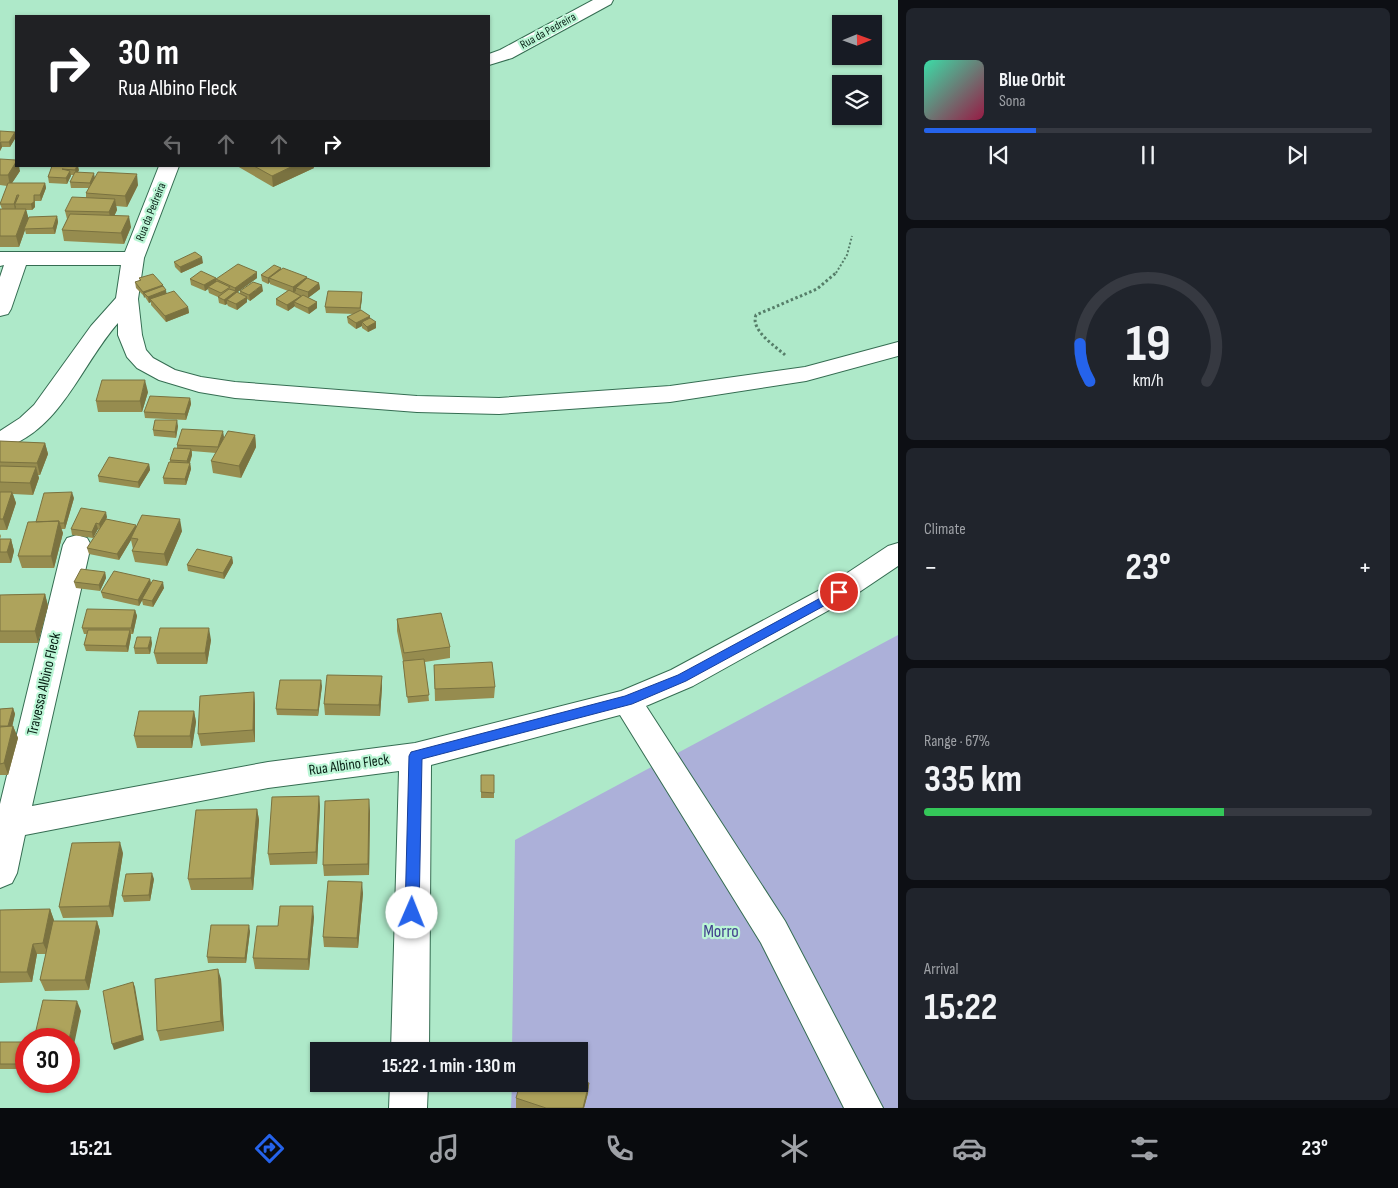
<!DOCTYPE html>
<meta charset="utf-8">
<style>
:root{--surface:#171b24;--page:#20242c;--text:#f1f3f6;--muted:#9ea1a6;--line:#363941;--accent:#2563eb}
body{margin:0;font-family:"Sofia Sans Condensed",sans-serif;background:var(--page);color:var(--text);height:100vh;display:flex;flex-direction:column;font-size:19px;white-space:nowrap}
*{box-sizing:border-box;margin:0}
p{font-size:16px;color:var(--muted)}
.icon{flex:none;width:28px;height:28px;fill:none;stroke:currentColor;stroke-width:2;stroke-linecap:round;stroke-linejoin:round}
.map{position:relative;flex:1;overflow:hidden}
.panel{display:flex;flex-direction:column;gap:8px;padding:8px;background:#0d0f14;width:500px}
.panel>*{flex:none}
.hud{position:absolute;left:15px;top:15px;width:475px;height:152px;border-radius:0px;box-shadow:0 1px 4px #0004;background:#202124;color:#fff;overflow:hidden}
.needle{width:32px;rotate:89deg}
.buttons{position:absolute;left:832px;top:15px;display:grid;gap:10px}
.buttons a{display:grid;place-items:center;width:50px;height:50px;border-radius:0px;background:var(--surface);box-shadow:0 1px 4px #0004;font-size:25px}
.speed{position:absolute;left:15px;top:1028px;display:flex;gap:10px;font-size:25px;font-weight:700;text-align:center}
.speed>*{display:grid;place-content:center;width:65px;height:65px;border-radius:50%;background:var(--surface);box-shadow:0 1px 4px #0004;line-height:1}
.speed .limit{border:8px solid #d22;background:#fff;color:#111}
.pin{position:absolute;display:grid;place-items:center;width:42px;height:42px;color:#fff;margin:-21px;border:2px solid #fff;border-radius:50%;box-shadow:0 1px 5px #0007}
.me{position:absolute;width:55px;margin:-28px;rotate:1deg;stroke-linejoin:round;filter:drop-shadow(0 0 4px #0008)}
.turn{display:flex;align-items:center;gap:18px;height:105px;padding:0 20px;font-size:22px}
.turn .icon{width:65px;height:65px;stroke-width:2.5}
.turn b{display:block;font-size:35px;line-height:42px}
.lanes{display:flex;align-items:center;height:48px;padding:0 20px;background:#0003;justify-content:center;gap:25px;direction:ltr}
.lanes .off{opacity:.35}
.big{font-size:38px;font-weight:700;line-height:1.1}
.panel .widget{flex:1;display:flex;flex-direction:column;justify-content:center;gap:8px;min-width:0;padding:0 18px;border-radius:8px;background:var(--page)}
.panel .dial{align-items:center;gap:0}
.dial svg{height:130px;overflow:visible;fill:none;stroke:var(--line);stroke-width:7;stroke-linecap:round;text-anchor:middle}
.dial text{fill:var(--text);stroke:none}
.song{display:flex;align-items:center;gap:15px}
.cover{width:60px;height:60px;border-radius:8px;background:linear-gradient(135deg,hsl(160 70% 55%),hsl(340 70% 35%))}
.played{height:5px;border-radius:2px;background:linear-gradient(90deg,var(--accent) 25%,var(--line) 25%)}
.keys{display:flex;justify-content:space-around;direction:ltr}
.heat{display:flex;justify-content:space-between;align-items:center;font-size:28px;direction:ltr}
.charge{height:8px;border-radius:4px;background:linear-gradient(90deg,#34c759 67%,var(--line) 0)}
.trip{position:absolute;left:310px;top:1042px;width:278px;height:50px;border-radius:0px;background:var(--surface);box-shadow:0 1px 4px #0004;font-weight:700;line-height:50px;text-align:center}
.tab-bar{display:flex;height:80px;justify-content:space-around;align-items:center;background:#090b0e;color:var(--muted)}
.tab-bar .icon{width:35px;height:35px}
.tab-bar .active{color:var(--accent)}
.tab-bar b{font-size:22px;color:var(--text)}
main{display:flex;flex:1;min-height:0}
.map>svg:first-child{display:block}
</style>
<main>
<div class="map">
<svg width="898" height="1108" viewBox="0 0 898 1108">
<rect width="100%" height="100%" fill="#aee9c9"/>
<!-- green -->
<path fill="#acb0d9" d="M898,635V1108H511L512,1084H579V1051H512L515,840Z"/>
<g fill="none" stroke-linecap="round" stroke-linejoin="round">
<!-- minor casing -->
<g stroke="#356d52" stroke-width="2">
<path id="minor" d="M593,0H613L611,4L512,58L489,65V54L500,50Z
M159,166H179L144,258L138,299L142,335L146,350L153,358L175,370L201,377L235,382L417,396L499,398L670,386L805,367L898,342V356L806,381L670,402L499,414L417,412L235,398L199,392L159,380L137,368L127,357L118,335V323C80,366 60,433 0,449V431L20,418L34,405L91,326L116,298L121,265H26L11,309L8,314L0,316V277L4,265L0,266V252H125Z
M77,535L87,538L91,545L32,806L268,762L415,743L621,691L671,670L829,585L888,546L898,543V566L849,599L693,686L646,706L785,921L883,1108H844L761,943L620,715L431,765L429,1051H391L399,771L268,788L25,835L17,873L12,883L0,888V804L63,545L67,538Z
M390,1084H428L427,1108H389Z"/>
</g>
<!-- path-far1 -->
<path stroke="#567e69" stroke-width="2" stroke-dasharray="2 2" stroke-linecap="butt" d="M836,273L847,255L852,236"/>
<!-- path -->
<path stroke="#567e69" stroke-width="3" stroke-dasharray="2.5 2.5" stroke-linecap="butt" d="M785,355C775,346 750,330 756,315L817,289L837,272"/>
<!-- minor -->
<use href="#minor" fill="#fff" fill-rule="evenodd"/>
</g>
<!-- wall -->
<path fill="#968c4f" d="M0,131L16,137L10,147H2L0,151Z
M0,159L20,171L12,183H45L46,188L41,201H35V207L32,210H26L28,218L57,216L58,222L55,234H26L25,230L19,247H0V209H2L0,204L7,186L0,185Z
M52,166L79,170L78,172L95,177L138,185L127,207L116,206L117,210L114,216L131,227L124,244L64,241L62,230L67,219L65,211L86,198V193L89,188H71L70,182L74,175H71L67,184L49,183L48,177Z
M237,166H313L314,168L273,187Z
M174,262L203,263L181,273L175,267Z
M281,268V269L319,283L320,289L308,298L317,302V308L309,314L295,307V306L288,311L276,305V299L288,291L270,284V282L268,284L262,281L261,275Z
M139,278L167,294L188,307L189,313L166,322L151,305V302L149,303L145,297L136,288L135,282L140,281Z
M257,278L236,293L240,294V291H263L250,301L247,299V302L237,310L228,306L227,304L225,305L219,303L218,297L209,293L208,289L205,291L191,285L190,279Z
M362,292V298L360,311L370,318L376,328L368,332L362,328V326L356,329L348,323L347,317L355,314L326,313L325,307Z
M148,392L142,412H98L96,401Z
M190,398L191,404L186,420L145,418L144,412Z
M178,426L176,438L154,436L153,430Z
M255,435L256,447L241,478L213,473L211,461L216,453L192,451V455L190,463L191,469L186,485L164,484L163,478L170,462V460L177,449V445L224,437L223,439Z
M0,441L45,443L48,454L40,475H38L39,478L33,495L13,494L16,503L7,530H0Z
M149,464L150,470L139,488L99,482L98,476Z
M74,498L65,529H61L63,533L54,568H22L18,556Z
M107,517L106,519L136,527L182,531L167,566L135,562L132,551L133,549L131,540L119,560L89,554L87,548L99,530L98,529L93,538L72,535L71,529Z
M0,534L1,536L0,539H11L14,551L11,563H0Z
M232,557L233,563L224,579L188,571L187,565Z
M105,572L106,578L100,591L76,588L74,582Z
M150,579L151,583L164,588L153,607L143,605L142,600L139,606L103,598L101,592Z
M45,594L48,606L38,643H0V595Z
M135,610L137,616L133,634H131V636L128,652L86,651L84,645L87,634H84L82,628Z
M397,619L450,647V658L425,662L429,701L408,703L403,661L397,631Z
M211,640L207,664H157L154,653Z
M152,643L150,654H135L134,648Z
M434,665L495,687L494,698L435,701Z
M322,686L318,716L277,715L276,709Z
M382,687L380,716L325,715L324,704Z
M254,692L255,704V742L201,746L198,734Z
M13,708L15,714L12,726H13L18,738L8,775H0V709Z
M194,711L196,722L192,748H137L134,736Z
M481,775H494V798H481Z
M319,796L320,807L317,864L270,865L268,854Z
M257,809L259,820L253,890H191L188,879Z
M370,811L369,875L324,876L323,865Z
M123,853L113,917L63,918L59,907Z
M154,879L150,901L124,902L122,896Z
M363,893L358,948L324,947L323,937Z
M50,909L54,921H97L100,931L89,990L45,991L40,980L46,954H37L32,982L0,983V910Z
M314,917L309,970L255,969L253,958L278,926Z
M250,931L246,963H208L207,957Z
M221,979L224,1031L160,1041L157,1031Z
M0,1042H26V1069H0Z
M589,1083L588,1093L584,1108H516V1098Z"/>
<!-- shaded-wall -->
<path fill="#7a7240" d="M15,132L16,137L10,147L9,142Z
M1,142L2,147L0,151V143Z
M16,162V166H19L20,171L10,186L8,175Z
M77,166H78L79,170L76,175L75,170Z
M293,166H313L314,168L273,187L272,176Z
M70,171L71,176L67,184L66,178Z
M94,173L95,179L91,188L90,183Z
M137,174L138,185L127,207L125,196Z
M45,183L46,188L41,201L40,195Z
M17,195L18,201L15,204L16,207L15,210L14,204Z
M34,195L35,207L32,210L31,204Z
M115,199L117,210L111,223L109,212Z
M26,209L29,220L24,229L25,230L19,247L16,236Z
M57,216L58,222L55,234L53,228Z
M129,216L131,227L124,244L121,233Z
M202,257L203,263L181,273L180,267Z
M281,268V273L269,278L270,282L268,284V278Z
M257,272V278L227,300V304L225,305L224,300L235,292V288Z
M307,277V282L296,288V291L293,293V287Z
M216,278V283L208,287V289L205,291L204,285Z
M319,283L320,289L308,298V292Z
M163,285L164,291L144,293L145,297L144,298L143,292Z
M262,285L263,291L250,301L249,295Z
M166,290L167,296L150,299L151,302L149,303L148,297Z
M362,292V298L360,314V308Z
M301,296V301L294,302L295,306L288,311L287,305Z
M247,297V302L237,310L236,304Z
M317,302V308L309,314L308,308Z
M188,307L189,313L166,322L165,316Z
M370,316V322H362V326L356,329V323Z
M376,322V328L368,332L367,327Z
M145,380L148,392L142,412L140,401Z
M190,398L191,404L186,420L185,414Z
M177,420L178,426L176,438L175,432Z
M223,431L224,437L219,453L218,447Z
M255,435L256,447L241,478L239,466Z
M45,443L48,454L40,475L37,463Z
M191,449L192,455L188,467L187,461Z
M190,463L191,469L186,485L185,479Z
M149,464L150,470L139,488L138,482Z
M36,467L39,478L33,495L30,483Z
M12,492L16,503L7,530L3,519Z
M72,492L74,498L65,529L64,523Z
M106,512L107,517L101,530L99,524Z
M180,519L182,531L167,566L164,554Z
M59,521L63,533L54,568L51,556Z
M96,523L98,529L93,538L92,532Z
M136,525L137,531L131,538V540L119,560L117,554Z
M11,539L14,551L11,563L7,552Z
M232,557L233,563L224,579L223,573Z
M105,572L106,578L100,591L99,585Z
M150,579L151,585L139,606L138,600Z
M163,582L164,588L153,607L152,601Z
M45,594L48,606L38,643L35,631Z
M135,610L137,616L133,634L131,628Z
M209,628L211,640L207,664L205,653Z
M130,630L131,636L128,652L126,646Z
M151,637L152,643L150,654L148,648Z
M382,676V687L380,716L379,705Z
M321,680L322,686L318,716V710Z
M254,692L255,704V742L253,730Z
M13,708L15,714L11,732L8,726Z
M194,711L196,722L192,748L190,736Z
M13,726L18,738L8,775L4,763Z
M319,796L320,807L317,864L316,852Z
M369,799L370,811L369,875L368,864Z
M257,809L259,820L253,890L251,878Z
M120,842L123,853L113,917L109,906Z
M152,873L154,879L150,901L149,895Z
M362,882L363,893L358,948L357,938Z
M313,906L314,917L309,970L308,959Z
M50,909L54,920L48,954L43,943Z
M97,921L100,931L89,990L85,980Z
M249,925L250,931L246,963L245,958Z
M33,944L37,954L32,982L27,972Z
M218,969L221,979L224,1031L221,1021Z
M133,982L135,987L144,1040L114,1050L112,1044Z
M77,1001L81,1011L69,1069V1040Z
M589,1083L588,1093L584,1108H583Z"/>
<!-- building -->
<path fill="#aea35c" stroke="#7a7240" d="M0,131L15,132L9,142H1L0,143Z
M0,159L16,160V162L8,175H0Z
M52,166H77L75,170L62,169L70,171L66,178L48,177Z
M254,166H293L272,176Z
M75,172L94,173L90,183L70,182Z
M98,172L137,174L125,196L86,193Z
M8,183H45L40,195H34V202L31,204H15L19,195H17L14,204H0Z
M72,197L115,199L109,212L65,211Z
M0,209H26L16,236H0Z
M70,214L129,216L121,233L62,230Z
M57,216L53,228L24,229L29,217Z
M195,252L202,257L180,267L174,262Z
M238,264L257,272L235,288L216,279Z
M274,265L281,268L268,278L261,275Z
M283,268L307,277L293,287L269,278Z
M201,271L216,278L204,285L190,279Z
M153,274L163,285L143,292L135,282L141,280L139,278Z
M307,278L319,283L308,292L296,288Z
M217,281L230,287L221,293L208,287Z
M253,282L262,285L249,295L240,291Z
M163,286L166,290L148,297L144,293Z
M229,289L236,291L224,300L218,297Z
M289,290L301,296L287,305L276,299Z
M174,291L188,307L165,316L150,299Z
M328,291L362,292L360,308L325,307Z
M237,292L247,297L236,304L227,300Z
M303,295L317,302L308,308L294,302Z
M361,310L370,316L356,323L347,317Z
M370,318L376,322L367,327L362,322Z
M102,380H145L140,401H96Z
M150,396L190,398L185,414L144,412Z
M155,420H177L175,432L153,430Z
M182,429L223,431L218,447L177,445Z
M228,431L255,435L239,466L211,461Z
M0,441L45,443L37,463L0,462Z
M174,448L191,449L187,461L170,460Z
M109,457L149,464L138,482L98,476Z
M169,462L190,463L185,479L163,478Z
M0,466L36,467L30,483L0,482Z
M0,492H12L3,519H0Z
M72,492L64,523H59V521L36,522L44,493Z
M81,508L106,512L99,524L96,523L92,532L71,529Z
M142,515L180,519L164,554L132,551L138,539L131,538Z
M106,519L136,525L117,554L87,548Z
M59,521L51,556H18L28,522Z
M0,539H11L7,552H0Z
M197,549L232,557L223,573L187,565Z
M81,569L105,572L99,585L74,582Z
M114,571L150,579L138,600L101,592Z
M153,580L163,582L152,601L142,599Z
M45,594L35,631H0V595Z
M87,609L135,610L131,628H82Z
M441,613L450,647L404,653L397,619Z
M160,628H209L205,653H154Z
M88,630H130L126,646L84,645Z
M137,637H151L148,648H134Z
M424,659L429,695L407,697L403,661Z
M492,662L495,687L435,689L434,665Z
M327,675L382,676L379,705L324,704Z
M280,680H321L318,710L276,709Z
M254,692L253,730L198,734L200,696Z
M13,708L8,726H0V709Z
M139,711H194L190,736H134Z
M13,726L4,763L0,764V727Z
M481,775H494V793L481,792Z
M319,796L316,852L268,854L272,797Z
M369,799L368,864L323,865L325,801Z
M257,809L251,878L188,879L196,810Z
M120,842L109,906L59,907L72,843Z
M152,873L149,895L122,896L126,874Z
M328,881L362,882L357,938L323,937Z
M280,906H313L308,959L253,958L257,926H278Z
M50,909L43,943L33,944L27,972H0V910Z
M53,921H97L85,980H40Z
M211,925H249L245,958L207,957Z
M218,969L221,1021L157,1031L155,979Z
M133,982L142,1035L112,1044L103,991Z
M43,1000L77,1001L69,1040V1039H34Z
M0,1042H26V1064H0Z
M579,1080L589,1083L583,1108H546L516,1098L520,1084H579Z"/>
<!-- route -->
<path fill="#2563eb" stroke="#184099" d="M839,588L844,589L845,592L844,595L686,681L632,704L422,759L419,913L417,918L412,920L407,918L405,913L409,756L411,752L625,696L678,675Z"/>
<g text-anchor="middle" dominant-baseline="central" stroke-width="4.5" stroke-linejoin="round" paint-order="stroke">
<!-- far-street labels -->
<g font-size="12" fill="#082015" stroke="#bbf6d6">
<text transform="translate(548 31) rotate(-29)">Rua da Pedreira</text>
<text transform="translate(151 212) rotate(-68)">Rua da Pedreira</text>
</g>
<!-- street labels -->
<g font-size="15" fill="#082015" stroke="#bbf6d6">
<text transform="translate(44 684) rotate(-77)">Travessa Albino Fleck</text>
<text transform="translate(349 765) rotate(-8)">Rua Albino Fleck</text>
</g>
<!-- near-park labels -->
<g font-size="18" fill="#42408d" stroke="#bbf6d6">
<text x="721" y="931">Morro</text>
</g>
</g>
</svg>
<div class="buttons">
<a><svg class="needle" viewBox="-14 -14 28 28"><path d="M0-13l5 13h-10z" fill="#e53935"/><path d="M0 13l5-13h-10z" fill="#9ea1a6"/></svg></a>
<a><svg class="icon" aria-label="layers" viewBox="0 0 24 24"><path d="M12 4l9 5-9 5-9-5zM3 14l9 5 9-5"/></svg></a>
</div>
<div class="speed"><div class="limit">30</div></div>
<div class="pin" style="left:839px;top:592px;background:#d93025"><svg class="icon" aria-label="arrive" viewBox="0 0 24 24"><path d="M6 21V4h12l-3 4 3 4H6"/></svg></div>
<svg class="me" style="left:412px;top:913px" viewBox="-20 -20 40 40"><circle r="19" fill="#fff"/><path d="M0-13L10 11 0 6-10 11z" fill="#2563eb"/></svg>
<div class="trip">15:22 · 1 min · 130 m</div>
<div class="hud">
<div class="turn"><svg class="icon" aria-label="right" viewBox="0 0 24 24"><path d="M7 20v-9h11M14 6l5 5-5 5"/></svg><div><b>30 m</b>Rua Albino Fleck</div></div>
<div class="lanes"><svg class="icon off" aria-label="left" viewBox="0 0 24 24"><path d="M17 20v-9H6M10 6l-5 5 5 5"/></svg><svg class="icon off" aria-label="ahead" viewBox="0 0 24 24"><path d="M12 20V5M6 11l6-6 6 6"/></svg><svg class="icon off" aria-label="ahead" viewBox="0 0 24 24"><path d="M12 20V5M6 11l6-6 6 6"/></svg><svg class="icon" aria-label="right" viewBox="0 0 24 24"><path d="M7 20v-9h11M14 6l5 5-5 5"/></svg></div>
</div>
</div>
<section class="panel">
<div class="widget">
<div class="song"><i class="cover"></i><div><b>Blue Orbit</b><p>Sona</p></div></div>
<div class="played"></div>
<div class="keys"><svg class="icon" aria-label="previous" viewBox="0 0 24 24"><path d="M18 5L8 12l10 7zM5 5v14"/></svg><svg class="icon" aria-label="pause" viewBox="0 0 24 24"><path d="M8 5v14M16 5v14"/></svg><svg class="icon" aria-label="next" viewBox="0 0 24 24"><path d="M6 5l10 7-10 7zM19 5v14"/></svg></div>
</div>
<div class="widget dial"><svg viewBox="0 0 100 80">
<path d="M14 69A42 42 0 1 1 86 69"/>
<path d="M14 69A42 42 0 0 1 8 46" stroke="#2563eb"/>
<text x="50" y="56" font-size="32" font-weight="700">19</text>
<text x="50" y="72" font-size="11">km/h</text>
</svg></div>
<div class="widget"><p>Climate</p>
<div class="heat"><a>−</a><b class="big">23°</b><a>+</a></div>
</div>
<div class="widget"><p>Range · 67%</p><b class="big">335 km</b><div class="charge"></div></div>
<div class="widget"><p>Arrival</p><b class="big">15:22</b></div>
</section>
</main>
<nav class="tab-bar">
<b>15:21</b>
<svg class="icon active" aria-label="directions" viewBox="0 0 24 24"><path d="M12 3l9 9-9 9-9-9zM9 14v-3h6M13 9l2 2-2 2"/></svg>
<svg class="icon" aria-label="music" viewBox="0 0 24 24"><path d="M9 18V5l10-2v13"/><circle cx="6" cy="18" r="3"/><circle cx="16" cy="16" r="3"/></svg>
<svg class="icon" aria-label="phone" viewBox="0 0 24 24"><path d="M5 4h4l2 5-3 2q2 4 5 5l2-3 5 2v4C11 20 4 13 5 4z"/></svg>
<svg class="icon" aria-label="climate" viewBox="0 0 24 24"><path d="M12 3v18M4 7l16 10M4 17L20 7"/></svg>
<svg class="icon" aria-label="car" viewBox="0 0 24 24"><path d="M5 17H2v-5l4-1 3-4h7l3 4 3 1v5h-3M9 17h6M6 11h13"/><circle cx="7" cy="17" r="2"/><circle cx="17" cy="17" r="2"/></svg>
<svg class="icon" aria-label="filters" viewBox="0 0 24 24"><path d="M4 7h16M4 17h16"/><circle cx="9" cy="7" r="2"/><circle cx="15" cy="17" r="2"/></svg>
<b>23°</b>
</nav>
